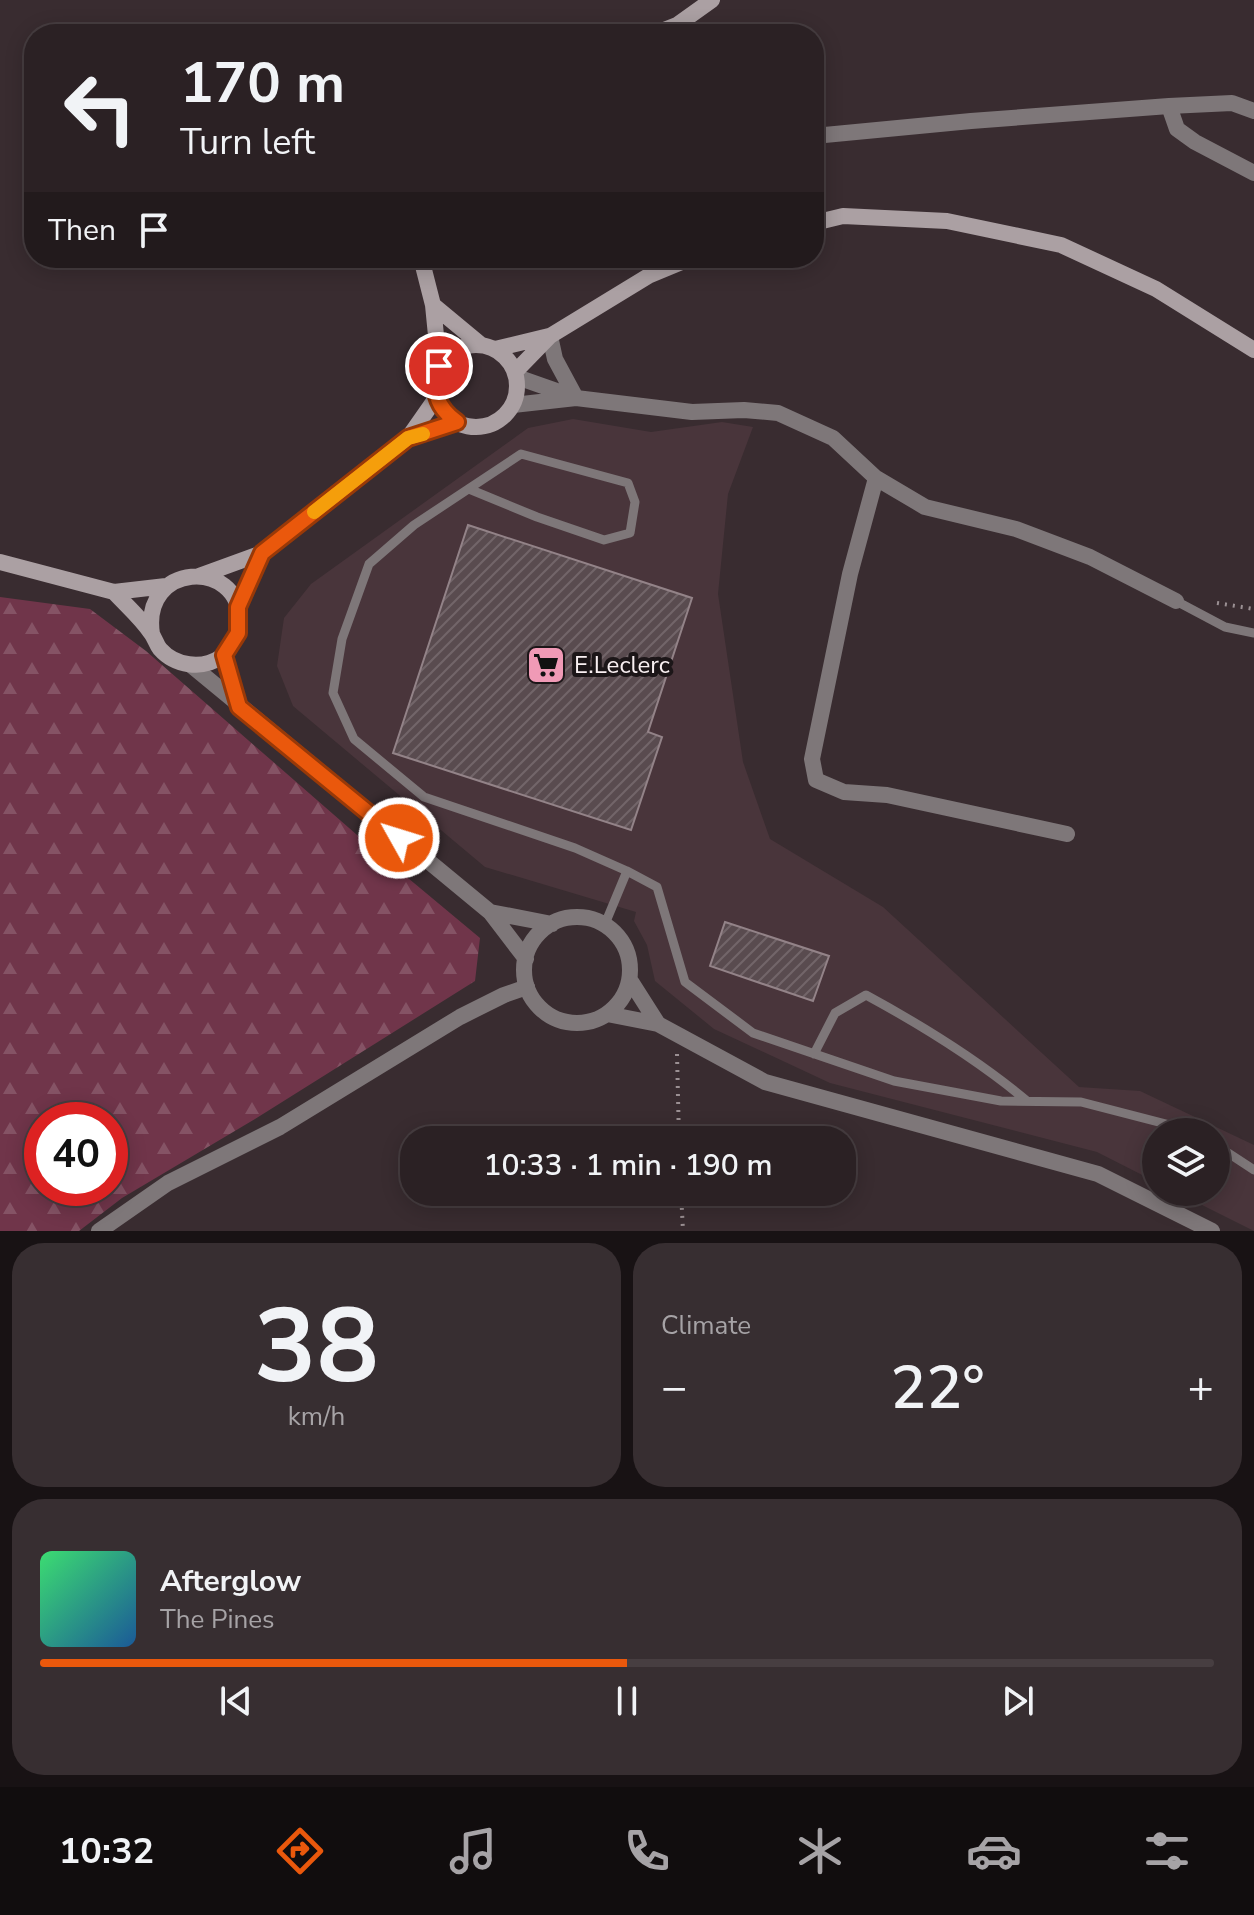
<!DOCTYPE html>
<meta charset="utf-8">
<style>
:root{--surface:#2b2124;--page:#372e31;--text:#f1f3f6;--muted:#a6a3a6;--line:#473e41;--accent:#ea580c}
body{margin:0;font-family:"Nunito Sans",sans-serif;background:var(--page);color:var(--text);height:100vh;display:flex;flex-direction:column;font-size:30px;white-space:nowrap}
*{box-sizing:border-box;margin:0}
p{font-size:26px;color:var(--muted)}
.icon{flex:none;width:44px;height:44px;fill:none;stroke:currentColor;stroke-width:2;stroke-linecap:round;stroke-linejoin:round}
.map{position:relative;height:1231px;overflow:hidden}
.side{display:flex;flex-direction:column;gap:12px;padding:12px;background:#181214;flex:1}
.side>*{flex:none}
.guide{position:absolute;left:24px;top:24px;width:800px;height:244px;border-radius:32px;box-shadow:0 4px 20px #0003,0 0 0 2px var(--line);background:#2b2124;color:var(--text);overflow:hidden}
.controls{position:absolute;left:1142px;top:1118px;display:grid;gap:16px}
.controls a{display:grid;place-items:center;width:88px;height:88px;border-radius:50%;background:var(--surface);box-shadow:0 4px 20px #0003,0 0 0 2px var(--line);font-size:40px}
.speed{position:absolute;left:24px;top:1102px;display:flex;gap:16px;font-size:40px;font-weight:700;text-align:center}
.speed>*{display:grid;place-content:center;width:104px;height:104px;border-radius:50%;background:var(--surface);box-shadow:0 4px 20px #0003,0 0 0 2px var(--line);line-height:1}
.speed .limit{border:12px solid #d22;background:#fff;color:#111}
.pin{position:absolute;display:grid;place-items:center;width:68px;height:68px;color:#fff;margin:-34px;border:4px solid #fff;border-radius:50%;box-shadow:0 2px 8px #0007}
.me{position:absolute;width:88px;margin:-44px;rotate:309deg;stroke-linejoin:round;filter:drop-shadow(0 0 6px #0008)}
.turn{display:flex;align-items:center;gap:28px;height:168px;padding:0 24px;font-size:36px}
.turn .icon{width:104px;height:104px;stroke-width:2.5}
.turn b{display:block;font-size:56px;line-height:68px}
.then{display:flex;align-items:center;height:76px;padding:0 24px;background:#0003;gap:16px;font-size:30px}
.big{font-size:60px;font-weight:600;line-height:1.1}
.side .tile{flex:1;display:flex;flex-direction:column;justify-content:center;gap:12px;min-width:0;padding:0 28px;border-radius:32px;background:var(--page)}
.side .dial{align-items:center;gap:0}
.dial b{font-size:104px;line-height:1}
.song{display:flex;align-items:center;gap:24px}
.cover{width:96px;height:96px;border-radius:12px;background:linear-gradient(135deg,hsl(140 70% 55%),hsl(210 70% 35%))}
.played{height:8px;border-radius:4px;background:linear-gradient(90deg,var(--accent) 50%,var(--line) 50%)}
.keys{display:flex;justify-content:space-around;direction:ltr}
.heat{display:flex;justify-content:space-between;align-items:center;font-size:44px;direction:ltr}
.side .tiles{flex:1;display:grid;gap:12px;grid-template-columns:1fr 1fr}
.tile:last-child{grid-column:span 2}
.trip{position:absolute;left:400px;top:1126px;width:456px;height:80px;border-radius:32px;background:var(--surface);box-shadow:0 4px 20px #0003,0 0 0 2px var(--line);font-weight:600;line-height:80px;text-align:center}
.tab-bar{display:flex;height:128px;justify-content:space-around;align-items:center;background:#110d0e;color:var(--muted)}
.tab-bar .icon{width:56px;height:56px}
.tab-bar .on{color:var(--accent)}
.tab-bar b{font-size:36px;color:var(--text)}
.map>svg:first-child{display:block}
</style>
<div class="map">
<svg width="1254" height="1231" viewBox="0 0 1254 1231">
<defs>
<pattern id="forest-firs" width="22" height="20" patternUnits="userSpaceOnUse" patternTransform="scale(2)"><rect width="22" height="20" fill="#70354a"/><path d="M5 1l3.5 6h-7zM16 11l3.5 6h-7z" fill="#855365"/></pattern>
<pattern id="building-hatch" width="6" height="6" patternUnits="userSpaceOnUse" patternTransform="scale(2)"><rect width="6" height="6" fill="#594b4f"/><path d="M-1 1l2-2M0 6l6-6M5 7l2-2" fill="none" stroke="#726569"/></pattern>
</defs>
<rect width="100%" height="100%" fill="#392c30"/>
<!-- built -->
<path fill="#49353b" d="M573,419L651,432L722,422L753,427L728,494L718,594L743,762L770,839L883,907L1079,1087L1140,1091L1254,1145V1231L1176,1192H1216V1132H1156V1182L1097,1152L830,1083L714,1029L655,981L647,945L634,921L636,912L485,867L293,706L277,666L284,618L311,584L528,428Z"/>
<!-- forest -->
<path fill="url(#forest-firs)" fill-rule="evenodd" d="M0,597L90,609L146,651L372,848L480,938L475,981L255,1119L122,1198L79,1231H0ZM42,1120H110V1188H42Z"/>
<!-- building -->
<path fill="url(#building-hatch)" stroke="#938388" stroke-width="2" d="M468,525L692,598L648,732L662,737L631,830L393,753Z
M725,922L829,956L813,1001L710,966Z"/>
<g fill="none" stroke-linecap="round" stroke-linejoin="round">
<!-- path -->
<path stroke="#9b9093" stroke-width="4" stroke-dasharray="2 6" stroke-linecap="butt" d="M1217,603L1254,609
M677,1054L679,1140
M681,1192L683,1231"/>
<!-- service -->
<path stroke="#7e7779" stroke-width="9" d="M469,489L537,517L604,540L630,533L635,502L628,483L521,454L414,525L369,564L342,639L333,693L354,739L424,797L575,848L627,871L657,887L685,982L753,1033L894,1081L1001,1101L1081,1102L1197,1132
M1176,601L1225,627L1254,633
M605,924L627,871
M814,1054L835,1013L866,995C923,1026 977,1059 1027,1101
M1216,1145L1254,1170"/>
<!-- minor -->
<path stroke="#7e7779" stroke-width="16" d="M1169,106L1177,129L1195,142L1254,173
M814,136L971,121L1169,106L1232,103L1254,111
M550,336L555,359L576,398
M517,377L571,396
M513,405L576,398L692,412L744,410L778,413L833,438L876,478L925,507L1016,529L1090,557L1176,601
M876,478L850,574L812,759L816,780L844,792L887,795L1067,834
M99,1231L168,1183L280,1127L460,1017L504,995L527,987"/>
<!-- tertiary -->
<path stroke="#7e7779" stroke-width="16" d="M224,655L238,705
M191,665L490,912L526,959
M490,912L552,924
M524 970a53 53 0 1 1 106 0a53 53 0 1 1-106 0Z
M630,980L658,1024
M607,1014L658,1024L765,1082L1098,1174L1212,1231"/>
<!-- secondary -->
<path stroke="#aba0a3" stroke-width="16" d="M654,34L677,25L712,0
M814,223L843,216L947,221L1061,245L1156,289L1254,350
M421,258L433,305L439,366
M433,305L480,344
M435 386a41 41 0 1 1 82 0a41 41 0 1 1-82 0Z
M495,349L549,336
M515,372L550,336L650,275L691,258
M408,438L457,422
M0,562L114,592L166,586
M199,576L262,553L408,438L436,398
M114,592C126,605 141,618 151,633C155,638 156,644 160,649C175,666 202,670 221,657C232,648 240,634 240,620C239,558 141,562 152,634
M238,607L262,553"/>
</g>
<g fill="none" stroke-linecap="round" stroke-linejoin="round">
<!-- route casing -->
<g stroke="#983908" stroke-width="20">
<path id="route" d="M399,838L239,707L224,655L238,633V607L262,553L408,438L457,422C437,408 431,390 439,366"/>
</g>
<!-- route -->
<use href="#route" stroke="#ea580c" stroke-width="14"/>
<!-- slow -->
<path stroke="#f59e0b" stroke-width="14" d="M314,512L408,438L423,434"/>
</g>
<!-- icons -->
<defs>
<g id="supermarket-square" transform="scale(2)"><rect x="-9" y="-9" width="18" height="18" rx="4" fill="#f09ab6" stroke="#1c1618"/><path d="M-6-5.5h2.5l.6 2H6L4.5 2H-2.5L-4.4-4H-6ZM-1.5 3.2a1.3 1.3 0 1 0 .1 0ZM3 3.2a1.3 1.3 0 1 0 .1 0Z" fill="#111"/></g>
</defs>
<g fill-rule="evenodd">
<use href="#supermarket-square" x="546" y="665"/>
</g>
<g text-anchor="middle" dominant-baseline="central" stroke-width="8" stroke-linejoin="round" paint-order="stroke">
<!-- poi labels -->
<g font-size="24" fill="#f9f0f2" stroke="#1c1618" text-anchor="start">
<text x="574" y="665">E.Leclerc</text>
</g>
</g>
</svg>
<div class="controls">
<a><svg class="icon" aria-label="layers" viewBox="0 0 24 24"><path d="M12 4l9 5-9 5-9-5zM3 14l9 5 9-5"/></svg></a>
</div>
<div class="speed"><div class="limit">40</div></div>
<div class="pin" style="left:439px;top:366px;background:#d93025"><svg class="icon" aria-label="arrive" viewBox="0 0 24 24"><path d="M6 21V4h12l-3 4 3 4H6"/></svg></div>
<svg class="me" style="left:399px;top:838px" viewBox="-20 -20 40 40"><circle r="17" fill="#ea580c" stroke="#fff" stroke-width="3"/><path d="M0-11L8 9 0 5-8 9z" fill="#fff"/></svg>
<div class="trip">10:33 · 1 min · 190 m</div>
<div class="guide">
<div class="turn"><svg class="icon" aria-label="left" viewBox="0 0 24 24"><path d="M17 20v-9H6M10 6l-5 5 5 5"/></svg><div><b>170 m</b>Turn left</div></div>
<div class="then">Then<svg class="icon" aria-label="arrive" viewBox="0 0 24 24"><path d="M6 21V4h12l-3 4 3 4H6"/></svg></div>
</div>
</div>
<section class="side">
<div class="tiles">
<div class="tile dial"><b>38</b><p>km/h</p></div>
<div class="tile"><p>Climate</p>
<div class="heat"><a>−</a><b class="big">22°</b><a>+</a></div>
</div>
<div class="tile">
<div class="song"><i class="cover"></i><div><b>Afterglow</b><p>The Pines</p></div></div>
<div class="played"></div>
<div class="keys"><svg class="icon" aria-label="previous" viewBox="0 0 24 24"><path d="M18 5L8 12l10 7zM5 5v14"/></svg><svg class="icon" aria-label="pause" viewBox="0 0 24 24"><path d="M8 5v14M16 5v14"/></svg><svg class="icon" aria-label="next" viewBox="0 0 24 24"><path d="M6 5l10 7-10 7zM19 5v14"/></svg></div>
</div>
</div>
</section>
<nav class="tab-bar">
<b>10:32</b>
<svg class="icon on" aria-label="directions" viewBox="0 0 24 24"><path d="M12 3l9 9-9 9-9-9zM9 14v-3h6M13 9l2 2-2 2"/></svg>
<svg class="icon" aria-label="music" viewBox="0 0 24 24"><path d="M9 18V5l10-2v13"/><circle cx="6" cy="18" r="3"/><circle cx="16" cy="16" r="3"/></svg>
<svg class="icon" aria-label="phone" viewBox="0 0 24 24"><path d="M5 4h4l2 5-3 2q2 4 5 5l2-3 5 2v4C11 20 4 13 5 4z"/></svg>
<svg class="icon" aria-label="climate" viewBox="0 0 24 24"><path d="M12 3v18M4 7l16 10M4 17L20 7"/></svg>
<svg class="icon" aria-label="car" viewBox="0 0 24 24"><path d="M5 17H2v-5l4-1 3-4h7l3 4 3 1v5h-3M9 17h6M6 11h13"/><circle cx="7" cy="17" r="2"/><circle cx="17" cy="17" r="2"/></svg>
<svg class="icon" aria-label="filters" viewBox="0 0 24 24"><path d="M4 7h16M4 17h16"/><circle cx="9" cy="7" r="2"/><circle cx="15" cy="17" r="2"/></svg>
</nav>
